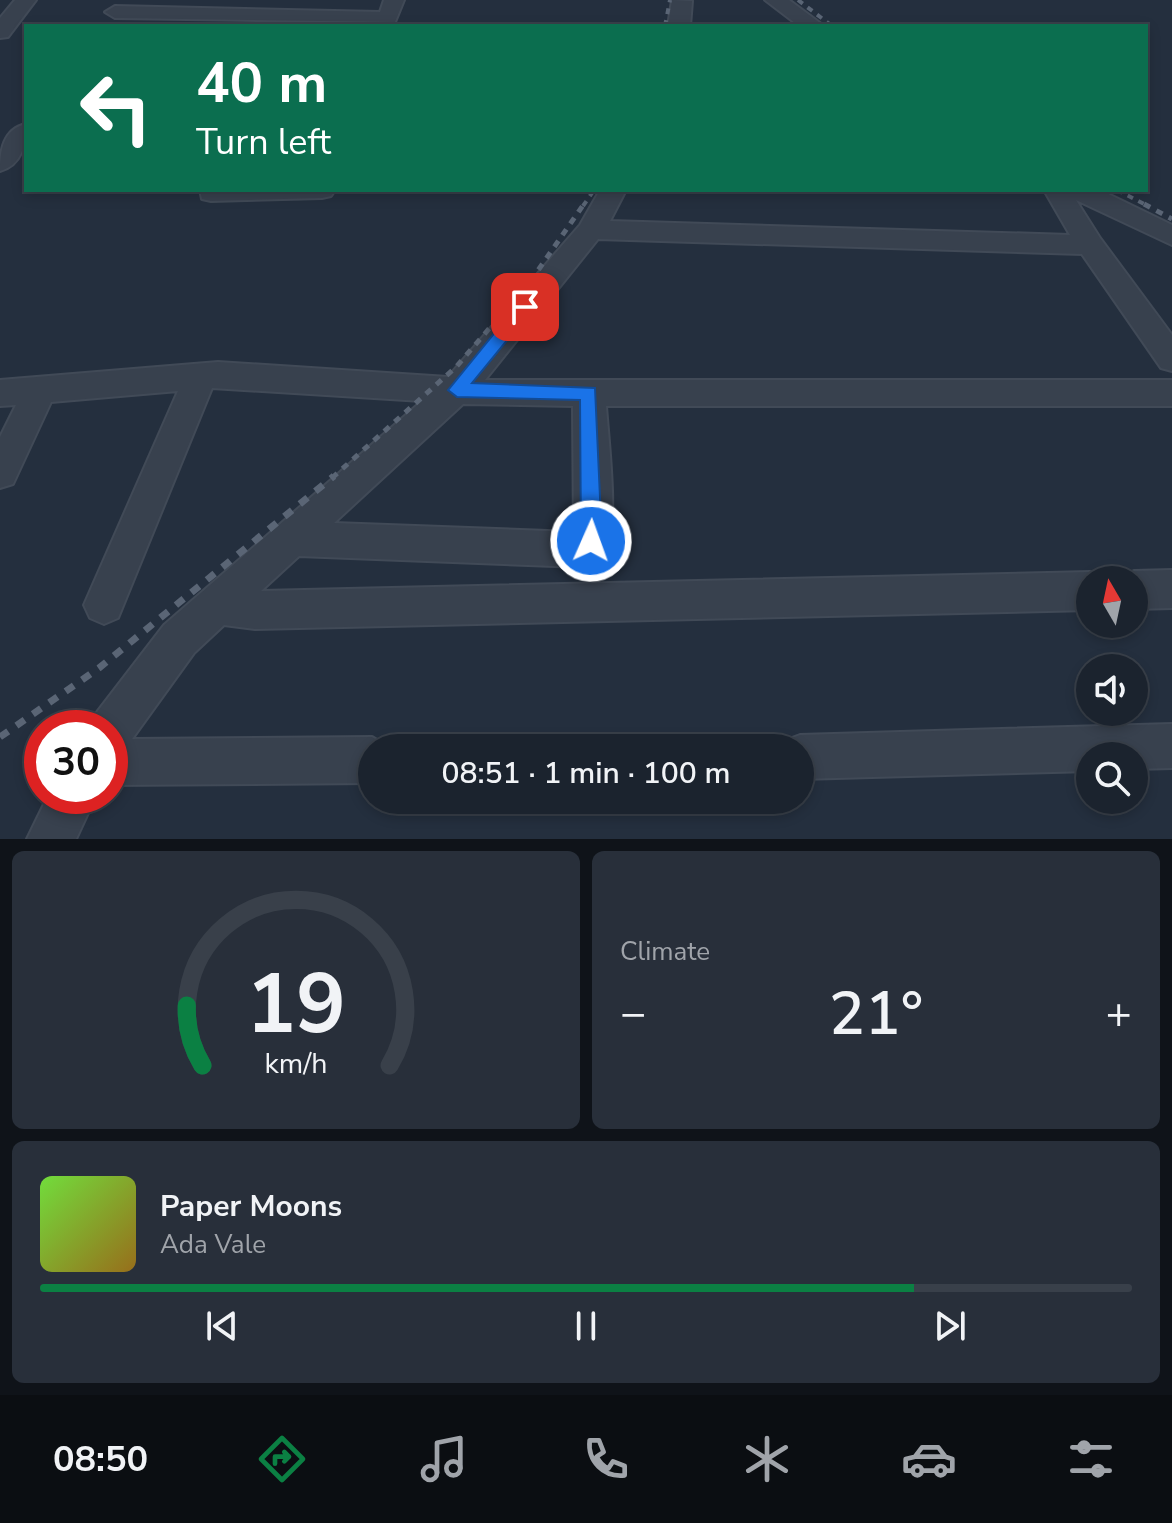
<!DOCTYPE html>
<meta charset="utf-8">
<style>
:root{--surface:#1b232e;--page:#282f3a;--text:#f1f3f6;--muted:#a0a4aa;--line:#39404a;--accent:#0b8043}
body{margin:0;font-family:"Nunito Sans",sans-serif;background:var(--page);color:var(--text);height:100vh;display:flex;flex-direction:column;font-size:30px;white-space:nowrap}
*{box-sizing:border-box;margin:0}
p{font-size:26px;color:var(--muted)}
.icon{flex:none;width:44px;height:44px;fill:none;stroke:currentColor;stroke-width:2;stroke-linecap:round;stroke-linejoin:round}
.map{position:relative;height:839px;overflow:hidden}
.details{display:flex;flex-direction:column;gap:12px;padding:12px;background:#0f1319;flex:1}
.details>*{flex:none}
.hud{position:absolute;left:24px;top:24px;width:1124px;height:168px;border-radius:0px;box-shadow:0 4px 12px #0003,0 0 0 2px var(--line);background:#0b6e4f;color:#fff;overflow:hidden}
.needle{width:52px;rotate:351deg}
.fabs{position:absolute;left:1076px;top:566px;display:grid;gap:16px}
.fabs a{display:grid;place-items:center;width:72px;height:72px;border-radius:50%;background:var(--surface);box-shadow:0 4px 12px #0003,0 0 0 2px var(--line);font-size:40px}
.speed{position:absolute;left:24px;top:710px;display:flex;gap:16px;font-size:40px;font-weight:700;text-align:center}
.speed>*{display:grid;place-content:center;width:104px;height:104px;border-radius:50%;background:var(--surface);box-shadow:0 4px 12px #0003,0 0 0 2px var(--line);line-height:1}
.speed .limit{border:12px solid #d22;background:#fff;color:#111}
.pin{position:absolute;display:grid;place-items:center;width:68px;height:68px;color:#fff;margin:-34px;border-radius:16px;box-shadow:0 4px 12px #0006}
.me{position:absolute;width:88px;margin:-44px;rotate:2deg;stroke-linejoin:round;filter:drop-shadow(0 0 6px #0008)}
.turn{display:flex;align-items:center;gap:28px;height:168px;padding:0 40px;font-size:36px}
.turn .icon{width:104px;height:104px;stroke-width:2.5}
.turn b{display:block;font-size:56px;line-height:68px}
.big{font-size:60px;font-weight:600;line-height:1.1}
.details .widget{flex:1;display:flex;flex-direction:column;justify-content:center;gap:12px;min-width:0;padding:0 28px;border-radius:12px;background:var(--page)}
.details .dial{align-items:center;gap:0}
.dial svg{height:208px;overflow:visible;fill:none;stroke:var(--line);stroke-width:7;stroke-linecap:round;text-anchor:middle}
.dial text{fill:var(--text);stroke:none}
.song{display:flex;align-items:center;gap:24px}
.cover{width:96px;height:96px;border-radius:12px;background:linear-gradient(135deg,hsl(100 70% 55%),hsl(40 70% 35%))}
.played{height:8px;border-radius:4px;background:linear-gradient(90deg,var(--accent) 80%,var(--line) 80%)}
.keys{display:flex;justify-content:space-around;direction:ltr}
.heat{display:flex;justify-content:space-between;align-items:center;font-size:44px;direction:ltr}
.details .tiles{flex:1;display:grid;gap:12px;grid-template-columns:1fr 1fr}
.widget:last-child{grid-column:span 2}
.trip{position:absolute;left:358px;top:734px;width:456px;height:80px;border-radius:40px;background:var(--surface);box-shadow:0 4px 12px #0003,0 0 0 2px var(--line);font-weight:600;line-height:80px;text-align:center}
.tabs{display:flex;height:128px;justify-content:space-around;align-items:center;background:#0b0e12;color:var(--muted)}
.tabs .icon{width:56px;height:56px}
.tabs .current{color:var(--accent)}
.tabs b{font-size:36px;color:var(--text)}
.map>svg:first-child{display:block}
</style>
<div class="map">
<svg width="1172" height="839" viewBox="0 0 1172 839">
<rect width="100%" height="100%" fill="#242f3e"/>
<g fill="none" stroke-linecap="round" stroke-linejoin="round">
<!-- minor casing -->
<g stroke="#414a57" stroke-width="4">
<path id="minor" d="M15,0H36L8,37L0,38V18Z
M384,0H404L395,22L115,18L105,12L115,6L380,12Z
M672,0L692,1L690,26H668Z
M765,0H789L824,26H799Z
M26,124C26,144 22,165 0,171C0,151 3,129 26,124Z
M200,190H335L331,196L322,198L211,201L202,199Z
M600,190H626L610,221L1070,235L1044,190H1100L1172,225V245L1076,200L1100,238L1172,335V371L1161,368L1082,254L598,239L485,380H1172V406H606C608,436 619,527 606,550C600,560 591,564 581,567L299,556L261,591L1090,572L1105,580H1090V610L255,629L224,625L194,653L132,739L372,737L390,748H372V783L110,785V728H90L94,716L164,625L422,401L212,388L118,618L104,624L90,618L84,605L178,391L51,402L13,484L0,488V437L16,405L0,406V380L218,362L448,377L580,225ZM463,404L573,406L574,532L334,523Z
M1172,570V608L1134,609V580H1119L1134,571Z
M1172,724V768L1134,769V756H1090V771L800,779V748H781L784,741L800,735Z
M48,796H96L76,839H27Z"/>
</g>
<!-- minor -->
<use href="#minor" fill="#38414e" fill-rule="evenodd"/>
<!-- rail-far2 -->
<path stroke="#5a6575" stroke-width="4" stroke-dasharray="6 6" stroke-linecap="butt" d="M798,0L832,26
M665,26L670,0
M1117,190L1148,206
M583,206L594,190"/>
<!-- rail-far1 -->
<path stroke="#5a6575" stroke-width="5" stroke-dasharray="7 7" stroke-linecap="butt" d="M1144,204L1172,219
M332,478L456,367L532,279L584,204"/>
<!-- rail -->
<path stroke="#5a6575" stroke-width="7" stroke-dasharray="10 10" stroke-linecap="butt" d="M0,737L99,668L334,476"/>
</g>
<!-- route -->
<path fill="#1a73e8" stroke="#114b97" stroke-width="2" d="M525,301L533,307L531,311L472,383L595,388L602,541L599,548L591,551L584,548L581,541L580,400L457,397L448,390L519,303Z"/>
</svg>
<div class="fabs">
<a><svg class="needle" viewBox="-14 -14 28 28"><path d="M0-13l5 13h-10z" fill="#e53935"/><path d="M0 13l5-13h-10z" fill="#a0a4aa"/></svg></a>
<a><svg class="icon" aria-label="sound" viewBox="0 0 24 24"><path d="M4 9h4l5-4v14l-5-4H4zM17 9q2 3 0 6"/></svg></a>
<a><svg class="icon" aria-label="search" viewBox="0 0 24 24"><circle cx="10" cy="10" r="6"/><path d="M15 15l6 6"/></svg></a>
</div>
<div class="speed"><div class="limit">30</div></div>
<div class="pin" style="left:525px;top:307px;background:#d93025"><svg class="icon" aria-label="arrive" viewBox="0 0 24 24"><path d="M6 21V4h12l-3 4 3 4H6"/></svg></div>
<svg class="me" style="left:591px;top:541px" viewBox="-20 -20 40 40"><circle r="17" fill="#1a73e8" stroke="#fff" stroke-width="3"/><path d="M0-11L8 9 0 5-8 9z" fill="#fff"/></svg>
<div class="trip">08:51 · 1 min · 100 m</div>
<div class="hud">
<div class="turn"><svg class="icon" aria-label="left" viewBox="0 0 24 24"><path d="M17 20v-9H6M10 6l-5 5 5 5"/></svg><div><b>40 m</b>Turn left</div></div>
</div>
</div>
<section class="details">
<div class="tiles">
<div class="widget dial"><svg viewBox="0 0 100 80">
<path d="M14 69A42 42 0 1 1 86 69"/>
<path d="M14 69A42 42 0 0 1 8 46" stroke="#0b8043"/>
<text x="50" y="56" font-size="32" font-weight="700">19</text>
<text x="50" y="72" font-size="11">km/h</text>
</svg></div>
<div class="widget"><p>Climate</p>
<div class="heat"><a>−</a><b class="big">21°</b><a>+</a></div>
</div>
<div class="widget">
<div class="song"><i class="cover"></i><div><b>Paper Moons</b><p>Ada Vale</p></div></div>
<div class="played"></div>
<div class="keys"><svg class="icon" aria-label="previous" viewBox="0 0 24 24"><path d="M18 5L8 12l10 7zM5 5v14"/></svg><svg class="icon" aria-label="pause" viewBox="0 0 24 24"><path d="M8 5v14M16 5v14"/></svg><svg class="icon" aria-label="next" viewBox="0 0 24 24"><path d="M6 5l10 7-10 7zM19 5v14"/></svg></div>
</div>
</div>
</section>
<nav class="tabs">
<b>08:50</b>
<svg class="icon current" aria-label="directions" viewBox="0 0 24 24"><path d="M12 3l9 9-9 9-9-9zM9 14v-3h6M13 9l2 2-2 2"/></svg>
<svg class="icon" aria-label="music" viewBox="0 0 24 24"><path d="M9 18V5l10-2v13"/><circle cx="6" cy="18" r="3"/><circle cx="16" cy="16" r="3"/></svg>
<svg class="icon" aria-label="phone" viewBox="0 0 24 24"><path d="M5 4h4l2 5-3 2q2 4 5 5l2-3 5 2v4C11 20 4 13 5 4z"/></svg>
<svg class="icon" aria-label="climate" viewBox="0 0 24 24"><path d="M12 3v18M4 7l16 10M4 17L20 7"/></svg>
<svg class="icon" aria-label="car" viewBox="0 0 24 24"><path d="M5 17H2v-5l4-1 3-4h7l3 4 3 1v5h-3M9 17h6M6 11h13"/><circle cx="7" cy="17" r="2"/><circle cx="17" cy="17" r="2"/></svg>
<svg class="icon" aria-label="filters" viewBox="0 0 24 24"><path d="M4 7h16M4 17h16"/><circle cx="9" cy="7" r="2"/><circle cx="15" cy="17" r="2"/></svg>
</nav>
